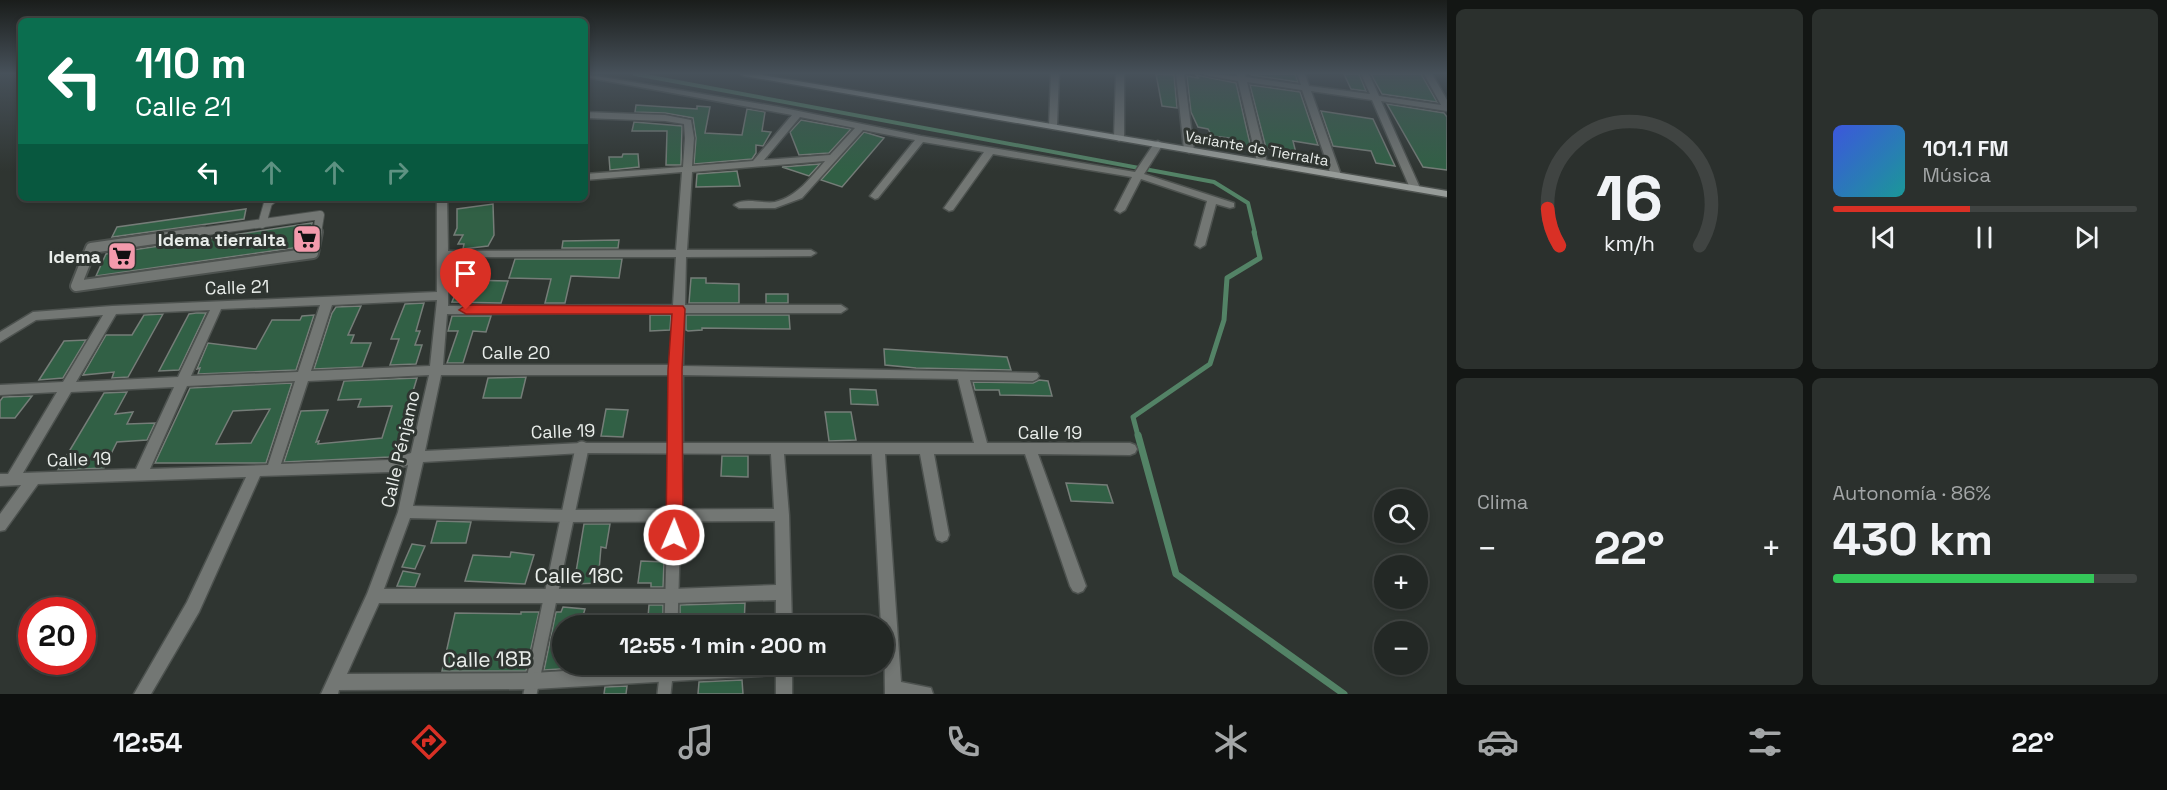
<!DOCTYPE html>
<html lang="es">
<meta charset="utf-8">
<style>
:root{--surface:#232825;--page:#2b302d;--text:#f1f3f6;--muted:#a3a6a7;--line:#404442;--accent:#d93025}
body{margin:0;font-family:"Space Grotesk",sans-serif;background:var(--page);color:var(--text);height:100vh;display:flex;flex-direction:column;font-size:22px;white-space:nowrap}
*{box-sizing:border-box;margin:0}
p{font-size:20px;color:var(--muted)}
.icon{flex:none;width:33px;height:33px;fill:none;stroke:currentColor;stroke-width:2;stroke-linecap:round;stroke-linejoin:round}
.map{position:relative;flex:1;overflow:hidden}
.panel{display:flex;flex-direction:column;gap:9px;padding:9px;background:#131614;width:720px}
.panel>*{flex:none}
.guide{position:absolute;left:18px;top:18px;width:570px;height:183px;border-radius:9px;box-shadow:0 3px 9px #0003,0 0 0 2px var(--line);background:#0b6e4f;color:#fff;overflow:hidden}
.controls{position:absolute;left:1374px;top:489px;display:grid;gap:12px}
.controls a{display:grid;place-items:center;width:54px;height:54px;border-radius:50%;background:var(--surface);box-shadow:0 3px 9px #0003,0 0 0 2px var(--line);font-size:30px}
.speed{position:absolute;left:18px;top:597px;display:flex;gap:12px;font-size:30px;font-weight:700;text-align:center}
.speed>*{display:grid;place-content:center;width:78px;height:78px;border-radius:50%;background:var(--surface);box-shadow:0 3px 9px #0003,0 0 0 2px var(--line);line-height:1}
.speed .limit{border:9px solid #d22;background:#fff;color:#111}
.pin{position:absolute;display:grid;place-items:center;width:51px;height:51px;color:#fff;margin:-62px -26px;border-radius:50% 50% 50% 0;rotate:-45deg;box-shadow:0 0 6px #0007}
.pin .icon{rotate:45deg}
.me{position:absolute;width:66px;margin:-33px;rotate:1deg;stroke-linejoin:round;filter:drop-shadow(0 0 4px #0008)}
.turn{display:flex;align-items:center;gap:21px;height:126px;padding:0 18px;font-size:27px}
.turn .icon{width:78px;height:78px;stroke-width:2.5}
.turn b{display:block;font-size:42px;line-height:51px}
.lanes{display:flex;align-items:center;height:57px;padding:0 18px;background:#0003;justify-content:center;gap:30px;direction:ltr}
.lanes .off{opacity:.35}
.big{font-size:45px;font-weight:800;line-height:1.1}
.panel .tile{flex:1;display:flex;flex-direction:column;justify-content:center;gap:9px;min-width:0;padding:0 21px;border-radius:9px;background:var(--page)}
.panel .dial{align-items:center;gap:0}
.dial svg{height:156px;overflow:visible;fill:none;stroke:var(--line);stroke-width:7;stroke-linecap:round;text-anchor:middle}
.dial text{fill:var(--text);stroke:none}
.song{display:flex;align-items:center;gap:18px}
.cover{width:72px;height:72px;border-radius:9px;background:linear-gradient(135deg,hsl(230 70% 55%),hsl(180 70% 35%))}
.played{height:6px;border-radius:3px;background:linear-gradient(90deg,var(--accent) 45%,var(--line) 45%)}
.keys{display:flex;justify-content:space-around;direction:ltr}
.heat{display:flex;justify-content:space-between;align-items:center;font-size:33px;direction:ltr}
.charge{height:9px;border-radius:4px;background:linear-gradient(90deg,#34c759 86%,var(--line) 0)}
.panel .tiles{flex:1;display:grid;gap:9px;grid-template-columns:repeat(2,1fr)}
.trip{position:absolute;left:552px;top:615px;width:342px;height:60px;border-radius:30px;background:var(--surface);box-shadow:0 3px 9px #0003,0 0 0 2px var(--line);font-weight:800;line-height:60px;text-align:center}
.tabs{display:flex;height:96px;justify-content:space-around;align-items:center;background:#0e100f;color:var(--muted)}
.tabs .icon{width:42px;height:42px}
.tabs .current{color:var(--accent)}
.tabs b{font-size:27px;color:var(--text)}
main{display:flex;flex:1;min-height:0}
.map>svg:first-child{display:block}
</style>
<main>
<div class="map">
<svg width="1447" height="694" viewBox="0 0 1447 694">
<rect width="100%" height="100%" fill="#2f3531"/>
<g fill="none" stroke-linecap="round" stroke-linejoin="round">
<!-- stream-far2 -->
<path stroke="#538366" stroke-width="4" d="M635,74L1214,182L1248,203L1255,233"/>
<!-- stream-far1 -->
<path stroke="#538366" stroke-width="5" d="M1138,436L1133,417L1210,364L1224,320L1227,278L1260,258L1254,232"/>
<!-- stream -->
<path stroke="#538366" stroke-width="7" d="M1138,435L1176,574L1344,694"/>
</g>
<!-- building -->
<path fill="#316045" stroke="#757d78" stroke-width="1.5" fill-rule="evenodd" d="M1156,74L1174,75L1177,108L1162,106Z
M1250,74H1295L1298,82L1251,75Z
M1344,74H1359L1366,91L1351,89Z
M1371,74H1421L1437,102L1382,94Z
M1196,75L1236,83L1251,148L1231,146L1229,138L1212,136L1208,129L1198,127L1191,112L1187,76L1198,78Z
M1250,85L1300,92L1318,145L1293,141L1296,153L1266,148Z
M1387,104L1444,113L1447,117V170L1423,167Z
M636,105L697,109V106L710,107L705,133L742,135L747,109L765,112L762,131L771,132L763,146L756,145V153L752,159L694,164L696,138L693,118L665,113L635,112Z
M1321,111L1373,119L1395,166L1376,163L1371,151L1333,146Z
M801,120L851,129L829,153L799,155L790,132Z
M634,122L682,126L681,165H666L667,131H632Z
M864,132L884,138L842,187L821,180Z
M623,154H638L639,167L610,170L609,157H622Z
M820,164L809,176L782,167Z
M737,171L740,186L696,187L697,174Z
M493,204L494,235L488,246L463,249L464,244H458L463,235H454L457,228V209Z
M246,209L244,219L112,237L117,227Z
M312,223L307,246L96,276L106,254Z
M619,240L618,248H562L563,241Z
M459,259H473L466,280L508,281L501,303L452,302L458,287L450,286V281Z
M515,259H622L619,278L571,276L565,303H545L551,279L509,278Z
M691,278H706V283L739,284V303H689Z
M766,294H788V303H766Z
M424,303L416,331H420L415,345H422L416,364L390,365L399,339H391L405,304Z
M361,306L348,335H354L351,343H371L362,367L314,369L332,313L336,307Z
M196,313H206L179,370L159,371L189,314Z
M163,314L128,377L112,378L114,372L83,375L106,335H132L144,315Z
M314,315L296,370L198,374L200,368L197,369L208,343L256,349L272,320H300L302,316Z
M650,315H671L670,330L650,331Z
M686,315H789L790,329L702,328V330L688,331L686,330Z
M452,316H491L486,332L473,331L463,363H447L458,331H448Z
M86,340L63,378L39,380L64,341Z
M884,349L1007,357L1011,370L916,368L885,365Z
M526,377L521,398H483L488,378Z
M417,378L411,398L416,397L411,419H413L403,453L390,457L284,462L301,411L328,410L316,442L319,441L318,444L382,438L392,406L358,407L361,399L338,400L344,381Z
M1039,380L1048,381L1052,396L1000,395L999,390H975L973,382L1033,383Z
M292,383L266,463H155L190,388ZM270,409L251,443L216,444L233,411Z
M850,389L876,390L878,405L851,404Z
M127,392L115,414L133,412L127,424L155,423L147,440L117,442L104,468L58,470L104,393Z
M32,396L15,418H0V401L3,397Z
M606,409L628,410L623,437L601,436Z
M825,412H851L856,440L829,441Z
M722,456H748V477L721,476Z
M1066,483L1107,485L1113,503L1071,501Z
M437,521L471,522L466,543H431Z
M584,524H610L606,548L601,547L598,583L574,584Z
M412,544L425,546L415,569L402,567Z
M511,552L534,555L525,584L465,581L473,555L510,557Z
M641,561L664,562L663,587H651V583H638Z
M403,571L420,574L415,587L397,586Z
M745,603L744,626H719L720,620L691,621V617H680V605Z
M649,605H663V617H648Z
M563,607L585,609L580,626H562V664H576L575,668L544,670L556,612H561Z
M521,612H539L526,671H442L455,613L521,614Z
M742,680L743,694H698L699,682Z
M627,686L626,694H604L605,687Z"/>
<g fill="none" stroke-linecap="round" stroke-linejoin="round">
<!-- lane-far2 casing -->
<g stroke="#4d524f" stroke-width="10">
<path id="lane-far2" d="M262,224L268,203L274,198
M193,233L320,215L317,233"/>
</g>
<!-- lane-far1 casing -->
<g stroke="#4d524f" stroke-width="14">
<path id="lane-far1" d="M203,232L91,248L76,286L313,253L317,232"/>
</g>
<!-- lane casing -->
<g stroke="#4d524f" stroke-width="16">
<path id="lane" d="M671,626L676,447
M530,694L582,448
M664,694L667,667"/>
</g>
<!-- street casing -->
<g stroke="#4d524f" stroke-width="3">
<path id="street" d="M585,74L779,107L921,136L1135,172L1155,142L1158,141L1163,144L1144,174L1234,203V207L1230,208L1216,204L1205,245L1200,248L1195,245L1207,201L1141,179L1125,210L1120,213L1115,210L1132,177L993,154L953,210L949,211L944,208L984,152L923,142L878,198L875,199L870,196L915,140L863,130L802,198L775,208H739L734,205C744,197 763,204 775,202C798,196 810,178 825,161L692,172L687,250H811L816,253L811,256L686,257L685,305H841L847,309L841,313H684L683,366L1037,373L1039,376L1037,379L1033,381L970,380L987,443H1130L1135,445L1137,449L1135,453L1130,455L1038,454L1086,586L1083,591L1078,593L1073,591L1070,586L1025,454H934L949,535L947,540L942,542L937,540L935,535L920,454H885L901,682L931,688L933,694H885L884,626H881L872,454H784L789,515L792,626H776V600L673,603H379L347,674L534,673L671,664H792V694H776V675L534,689L339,690L338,694H321L367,594L398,512L408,465L389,472L260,476L199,612L151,694H134L187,602L246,477L38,484L5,530L0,531V514L21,485L0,486V474H8L57,392L0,395V385L63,382L103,315L36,320L0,342V332L33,312L112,306L437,292V198H447L448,251L676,250L682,172L585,180V174L683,167L685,138L684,124L665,121L585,118V112L665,115L691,120L694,138L692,166L753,161L792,115L585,77ZM800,117L855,128L830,155L764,160ZM448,257H676L673,305L448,306ZM437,300L430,366L311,371L332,305ZM320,305L298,372L191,376L221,309ZM210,310L178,377L76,382L116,314ZM673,313L671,365H443L447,314ZM429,375L411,453L389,460L281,464L308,381ZM441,375H670L669,443H582L425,451ZM683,375L958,379L974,443H683ZM295,381L268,465L150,469L187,386ZM174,387L136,469L23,473L71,392ZM582,453L771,454L774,509L570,510L413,506L423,462ZM410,518L570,522L775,521L776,585L673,589H384Z
M1051,74H1059L1057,126L1053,129L1049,126Z
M1116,74H1124V138L1119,141L1114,138Z
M1176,74H1184L1194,150L1189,153L1184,150Z
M1205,74L1237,76V74H1245L1246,77L1301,85L1297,74H1305L1309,86L1370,94L1361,74H1369L1379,96L1441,105L1424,74H1432L1447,100V111L1381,101L1420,188L1415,191L1410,188L1372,100L1311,91L1341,175L1336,178L1331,175L1302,90L1247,82L1267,162L1262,165L1257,162L1238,81L1209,76Z"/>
</g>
<!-- secondary casing -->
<g stroke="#4d524f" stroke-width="3">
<path id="secondary" d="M740,74H756L1447,191V197L744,76Z"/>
</g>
<!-- lane-far2 -->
<use href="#lane-far2" stroke="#737774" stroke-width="8"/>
<!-- lane-far1 -->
<use href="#lane-far1" stroke="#737774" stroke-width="10"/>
<!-- lane -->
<use href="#lane" stroke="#737774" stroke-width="13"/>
<!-- street -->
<use href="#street" fill="#737774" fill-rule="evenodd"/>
<!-- secondary -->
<use href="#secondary" fill="#979c99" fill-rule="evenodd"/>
</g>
<!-- sky -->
<linearGradient id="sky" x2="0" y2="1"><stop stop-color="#1a1d1b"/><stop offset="0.43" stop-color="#47515a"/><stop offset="1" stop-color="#47515a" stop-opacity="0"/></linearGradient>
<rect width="1447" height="171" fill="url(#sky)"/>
<!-- route -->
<path fill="#d93025" stroke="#8d1f18" stroke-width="1.5" d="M466,305L683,306L685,309L682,370L683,535L680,540L674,543L669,540L666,535L668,370L672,314H466L459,310Z"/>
<!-- icons -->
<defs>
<g id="supermarket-square" transform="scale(1.5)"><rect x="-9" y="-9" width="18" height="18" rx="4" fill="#f39aac" stroke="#2f3531"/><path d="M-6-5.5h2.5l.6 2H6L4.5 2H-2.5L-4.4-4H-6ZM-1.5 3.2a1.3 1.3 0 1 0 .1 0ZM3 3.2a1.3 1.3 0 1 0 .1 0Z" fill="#111"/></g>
</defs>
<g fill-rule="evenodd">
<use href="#supermarket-square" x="307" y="239"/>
<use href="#supermarket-square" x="122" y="256"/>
</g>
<g text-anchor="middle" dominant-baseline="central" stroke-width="6" stroke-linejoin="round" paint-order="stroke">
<!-- far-street labels -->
<g font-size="15" fill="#e9edea" stroke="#2f3531">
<text transform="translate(1257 148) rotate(10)">Variante de Tierralta</text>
</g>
<!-- poi labels -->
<g font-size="18" font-weight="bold" fill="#e9edea" stroke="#2f3531" text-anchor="end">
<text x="286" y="239">Idema tierralta</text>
<text x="101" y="256">Idema</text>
</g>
<!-- street labels -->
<g font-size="18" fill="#e9edea" stroke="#2f3531">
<text transform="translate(237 287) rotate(-2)">Calle 21</text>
<text x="516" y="352">Calle 20</text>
<text transform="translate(563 431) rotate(-2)">Calle 19</text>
<text x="1050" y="432">Calle 19</text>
<text transform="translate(400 449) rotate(-77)">Calle Pénjamo</text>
<text transform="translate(79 459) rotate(-2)">Calle 19</text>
</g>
<!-- near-street labels -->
<g font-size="21" fill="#e9edea" stroke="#2f3531">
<text x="579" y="575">Calle 18C</text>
<text transform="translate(487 659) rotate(-1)">Calle 18B</text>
</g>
</g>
</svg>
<div class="controls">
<a><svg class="icon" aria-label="search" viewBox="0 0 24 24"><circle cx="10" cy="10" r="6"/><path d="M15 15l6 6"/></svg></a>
<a>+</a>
<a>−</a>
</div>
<div class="speed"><div class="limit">20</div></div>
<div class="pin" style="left:466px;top:310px;background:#d93025"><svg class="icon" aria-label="arrive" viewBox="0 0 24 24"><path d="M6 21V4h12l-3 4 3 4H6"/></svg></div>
<svg class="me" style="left:674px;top:535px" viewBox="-20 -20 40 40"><circle r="17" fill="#d93025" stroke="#fff" stroke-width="3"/><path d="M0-11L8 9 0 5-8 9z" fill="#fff"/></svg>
<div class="trip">12:55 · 1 min · 200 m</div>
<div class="guide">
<div class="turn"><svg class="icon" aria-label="left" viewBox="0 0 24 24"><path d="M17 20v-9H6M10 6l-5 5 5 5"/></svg><div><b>110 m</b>Calle 21</div></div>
<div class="lanes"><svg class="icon" aria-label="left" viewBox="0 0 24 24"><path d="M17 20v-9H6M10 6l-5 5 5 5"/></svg><svg class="icon off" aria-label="ahead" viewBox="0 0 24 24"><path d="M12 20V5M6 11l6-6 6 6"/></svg><svg class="icon off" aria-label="ahead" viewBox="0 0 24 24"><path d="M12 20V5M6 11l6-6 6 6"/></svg><svg class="icon off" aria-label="right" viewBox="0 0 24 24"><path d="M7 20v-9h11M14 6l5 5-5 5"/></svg></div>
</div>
</div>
<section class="panel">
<div class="tiles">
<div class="tile dial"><svg viewBox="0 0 100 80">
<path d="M14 69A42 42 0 1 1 86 69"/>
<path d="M14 69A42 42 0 0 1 8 50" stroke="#d93025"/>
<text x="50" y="56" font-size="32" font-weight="700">16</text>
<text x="50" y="72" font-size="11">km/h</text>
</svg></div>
<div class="tile">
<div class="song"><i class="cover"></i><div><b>101.1 FM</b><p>Música</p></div></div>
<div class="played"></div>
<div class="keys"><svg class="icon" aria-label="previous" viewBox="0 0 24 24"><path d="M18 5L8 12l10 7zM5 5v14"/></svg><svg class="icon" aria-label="pause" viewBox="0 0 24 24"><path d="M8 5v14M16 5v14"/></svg><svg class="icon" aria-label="next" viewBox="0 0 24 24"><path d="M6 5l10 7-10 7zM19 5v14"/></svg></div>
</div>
<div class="tile"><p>Clima</p>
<div class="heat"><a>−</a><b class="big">22°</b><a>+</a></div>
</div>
<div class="tile"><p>Autonomía · 86%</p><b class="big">430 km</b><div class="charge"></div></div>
</div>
</section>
</main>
<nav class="tabs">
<b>12:54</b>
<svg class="icon current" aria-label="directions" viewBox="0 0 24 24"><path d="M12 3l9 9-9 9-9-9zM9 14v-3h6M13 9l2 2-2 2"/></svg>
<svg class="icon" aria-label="music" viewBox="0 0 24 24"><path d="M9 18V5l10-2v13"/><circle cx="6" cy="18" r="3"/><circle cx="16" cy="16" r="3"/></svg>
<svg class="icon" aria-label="phone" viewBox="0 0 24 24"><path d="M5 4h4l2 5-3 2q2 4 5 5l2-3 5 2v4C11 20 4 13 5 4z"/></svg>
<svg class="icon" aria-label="climate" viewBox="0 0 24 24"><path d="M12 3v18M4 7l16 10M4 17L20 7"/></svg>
<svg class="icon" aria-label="car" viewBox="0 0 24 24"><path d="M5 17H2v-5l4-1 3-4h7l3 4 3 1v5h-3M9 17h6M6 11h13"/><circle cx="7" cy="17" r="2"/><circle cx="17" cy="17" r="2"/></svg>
<svg class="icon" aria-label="filters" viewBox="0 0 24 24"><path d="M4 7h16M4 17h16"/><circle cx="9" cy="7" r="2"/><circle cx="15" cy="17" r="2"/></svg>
<b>22°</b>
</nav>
